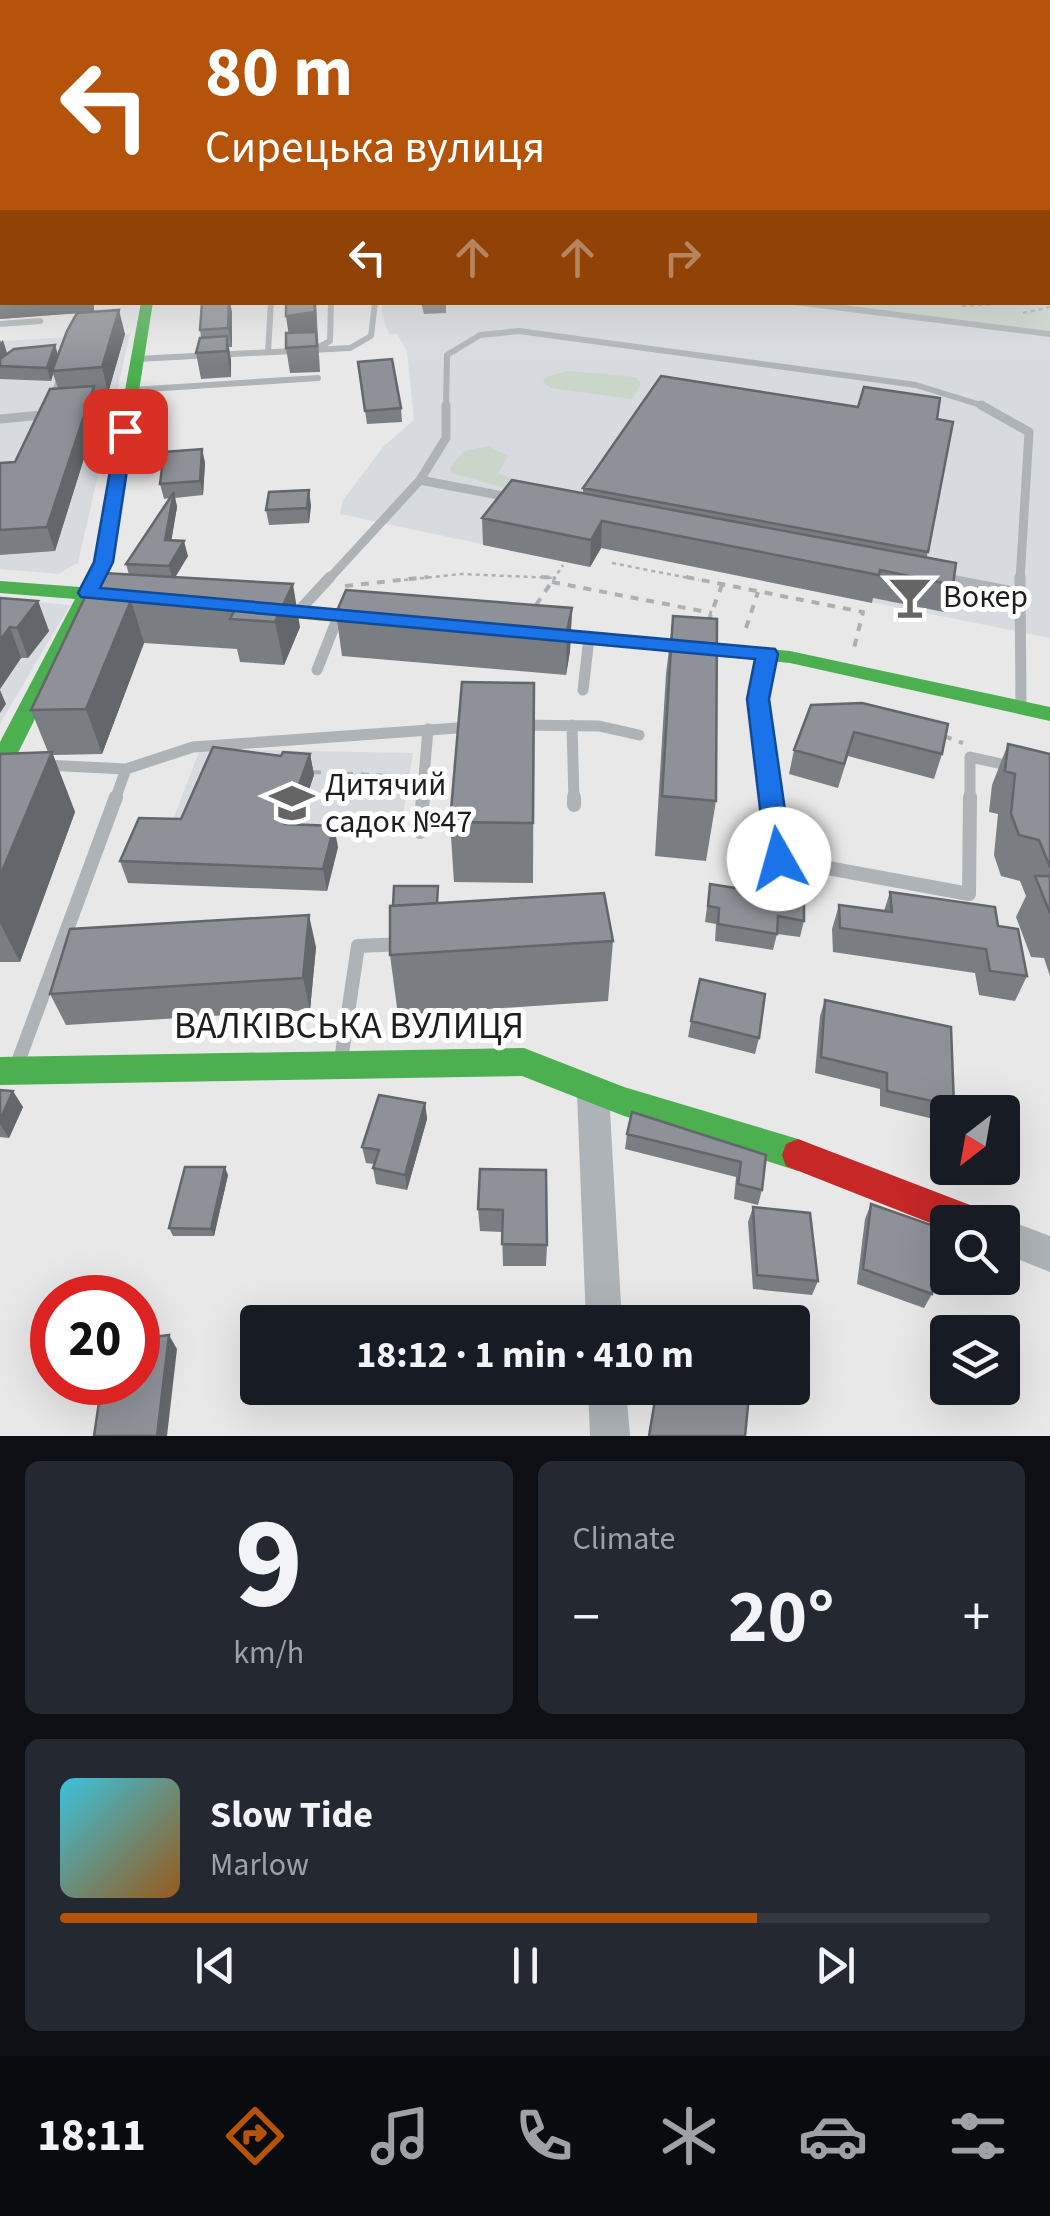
<!DOCTYPE html>
<meta charset="utf-8">
<style>
:root{--surface:#171b24;--page:#242831;--text:#f1f3f6;--muted:#9ea1a6;--line:#363941;--accent:#b45309}
body{margin:0;font-family:"Source Sans 3",sans-serif;background:var(--page);color:var(--text);height:100vh;display:flex;flex-direction:column;font-size:38px;white-space:nowrap}
*{box-sizing:border-box;margin:0}
p{font-size:32px;color:var(--muted)}
.icon{flex:none;width:55px;height:55px;fill:none;stroke:currentColor;stroke-width:2;stroke-linecap:round;stroke-linejoin:round}
.map{position:relative;height:1436px;overflow:hidden}
.sheet{display:flex;flex-direction:column;gap:25px;padding:25px;background:#0d0f14;flex:1}
.sheet>*{flex:none}
.top-card{position:absolute;left:0px;top:0px;width:1050px;height:305px;box-shadow:0 10px 40px #0002;background:#b45309;color:#fff;overflow:hidden}
.needle{width:65px;rotate:211deg}
.controls{position:absolute;left:930px;top:1095px;display:grid;gap:20px}
.controls a{display:grid;place-items:center;width:90px;height:90px;border-radius:10px;background:var(--surface);box-shadow:0 10px 40px #0002;font-size:50px}
.speed{position:absolute;left:30px;top:1275px;display:flex;gap:20px;font-size:50px;font-weight:700;text-align:center}
.speed>*{display:grid;place-content:center;width:130px;height:130px;border-radius:50%;background:var(--surface);box-shadow:0 10px 40px #0002;line-height:1}
.speed .limit{border:15px solid #d22;background:#fff;color:#111}
.pin{position:absolute;display:grid;place-items:center;width:85px;height:85px;color:#fff;margin:-42px;border-radius:20px;box-shadow:0 5px 15px #0006}
.me{position:absolute;width:110px;margin:-55px;rotate:353deg;stroke-linejoin:round;filter:drop-shadow(0 0 8px #0008)}
.turn{display:flex;align-items:center;gap:35px;height:210px;padding:0 40px;font-size:45px}
.turn .icon{width:130px;height:130px;stroke-width:2.5}
.turn b{display:block;font-size:70px;line-height:85px}
.lanes{display:flex;align-items:center;height:95px;padding:0 40px;background:#0003;justify-content:center;gap:50px;direction:ltr}
.lanes .off{opacity:.35}
.big{font-size:75px;font-weight:700;line-height:1.1}
.sheet .tile{flex:1;display:flex;flex-direction:column;justify-content:center;gap:15px;min-width:0;padding:0 35px;border-radius:15px;background:var(--page)}
.sheet .dial{align-items:center;gap:0}
.dial b{font-size:130px;line-height:1}
.song{display:flex;align-items:center;gap:30px}
.cover{width:120px;height:120px;border-radius:15px;background:linear-gradient(135deg,hsl(190 70% 55%),hsl(30 70% 35%))}
.played{height:10px;border-radius:5px;background:linear-gradient(90deg,var(--accent) 75%,var(--line) 75%)}
.keys{display:flex;justify-content:space-around;direction:ltr}
.heat{display:flex;justify-content:space-between;align-items:center;font-size:55px;direction:ltr}
.sheet .tiles{flex:1;display:grid;gap:25px;grid-template-columns:1fr 1fr}
.tile:last-child{grid-column:span 2}
.trip{position:absolute;left:240px;top:1305px;width:570px;height:100px;border-radius:10px;background:var(--surface);box-shadow:0 10px 40px #0002;font-weight:700;line-height:100px;text-align:center}
.dock{display:flex;height:160px;justify-content:space-around;align-items:center;background:#090b0e;color:var(--muted)}
.dock .icon{width:70px;height:70px}
.dock .on{color:var(--accent)}
.dock b{font-size:45px;color:var(--text)}
.map>svg:first-child{display:block}
</style>
<div class="map">
<svg width="1050" height="1436" viewBox="0 0 1050 1436">
<rect width="100%" height="100%" fill="#e8e8e9"/>
<!-- built -->
<path fill="#d7dadf" d="M785,302L1050,336V638L602,548L590,567L340,514L343,500L384,446L414,420L407,351L397,334H389L381,311L383,303Z
M130,334L78,563L58,574L0,569V341Z
M0,599L70,605L0,724Z
M200,749L413,753L400,834L170,828Z"/>
<!-- green -->
<path fill="#cbd6cb" d="M1048,223L1050,333L802,303L1048,302Z
M568,371L636,377L641,384L632,399L551,388L543,382L545,377Z
M488,446L508,456L498,473L523,483L509,489L451,473L450,467L464,451Z"/>
<g fill="none" stroke-linecap="round" stroke-linejoin="round">
<!-- path-far1 -->
<path stroke="#acb0b2" stroke-width="2.5" stroke-dasharray="4 4" stroke-linecap="butt" d="M962,306L1024,302
M1023,313L1050,307
M612,563L699,580
M404,580L461,574L555,578
M553,580L563,565"/>
<!-- path -->
<path stroke="#acb0b2" stroke-width="4" stroke-dasharray="8 8" stroke-linecap="butt" d="M541,577L555,578
M686,577L863,612L854,648
M552,582L712,613
M345,586L428,577
M536,605L555,577
M708,622L722,585
M746,628L758,592
M944,736L963,743
M313,772L408,777"/>
<!-- lane-far3 -->
<path stroke="#adb3b6" stroke-width="6" d="M795,302L1050,334
M0,324L40,321
M319,347L330,341L331,302
M268,352L271,302
M137,359L350,348L371,336L375,302
M132,390L318,378
M85,401L131,398
M49,407L62,372
M446,407L447,355L480,335L519,331L916,385L987,407"/>
<!-- lane-far2 -->
<path stroke="#adb3b6" stroke-width="9" d="M981,405L1029,432L1020,580
M0,419L42,415L51,405
M420,480L514,498
M940,578L950,580
M328,580L420,480L446,438V405"/>
<!-- lane-far1 -->
<path stroke="#adb3b6" stroke-width="11" d="M1020,577L1021,708
M940,578L1019,593
M296,614L330,577
M767,654L758,699L771,800
M317,670L338,617
M583,690L589,638
M519,725L599,726L639,735
M572,725L574,800
M44,765L126,769L193,747L471,727
M115,800L126,769
M422,800L428,729
M970,800V757L1011,766"/>
<!-- lane -->
<path stroke="#adb3b6" stroke-width="14" d="M574,797V805
M771,797L779,859L969,894L970,797
M420,832L423,797
M341,1060L358,946L404,944
M18,1062L116,797"/>
<!-- street -->
<path fill="#adb3b6" fill-rule="evenodd" d="M0,229H2V235H0Z
M593,1079L604,1083L609,1093L622,1322H586L577,1093L582,1083Z
M1002,1218L1050,1236V1272L1002,1253V1222H990Z
M588,1388H626L630,1436H590Z"/>
<!-- fast -->
<path fill="#4caf50" fill-rule="evenodd" d="M141,302H153L112,562L99,589L130,591L140,597L130,603L94,600L12,765L0,773V742L75,599L0,593V581L80,587L94,562Z
M527,627L790,651L1050,707V721L790,663L520,637L517,633Z
M524,1048L624,1087L798,1139L810,1144L814,1155L810,1166L798,1171L624,1116L522,1076L0,1085V1057Z"/>
<!-- slow -->
<path fill="#ffc107" fill-rule="evenodd" d="M253,604L379,614L389,620L379,626L246,614L243,610L246,606Z"/>
<!-- jam -->
<path fill="#c62828" fill-rule="evenodd" d="M798,1139L983,1210L988,1222H948V1230L786,1166L782,1155L786,1144Z"/>
</g>
<!-- wall -->
<path fill="#7a7d82" d="M0,164H2V219H0Z
M2,302H94V312L125,334L108,393L96,394L100,407L55,551L0,555V463L15,462L58,388L53,374L51,381L0,379V340L7,353L58,355L77,313L0,319Z
M229,302H230L232,313V347H229L231,361V377L201,379L196,353L201,337L200,330Z
M314,302H316L320,372L290,373L286,348L288,333Z
M421,302H446V313L424,314Z
M358,362L401,408L402,422L367,424Z
M937,419L927,557L953,585L944,612L873,598L872,603L601,548L590,567L483,545L482,518L583,493V488Z
M202,449L205,463L203,495L175,498L177,507L171,540L188,556L175,577L300,627L284,665L240,662L237,649L144,643L102,754L53,755L75,812L20,962H0V754L48,752L31,710L129,575L126,564L170,498L164,499L160,484Z
M311,505L309,523L269,525L266,510Z
M0,598L38,601L49,631L28,658H21L0,689Z
M572,608L570,651L566,675L342,656L336,613Z
M673,616L716,801L706,861L655,856L666,674Z
M534,683L533,883L454,882L450,822Z
M811,705L942,754L934,779L848,756L838,788L789,774L794,750Z
M1008,744L1050,754V976L1044,958L1031,957L1016,917L1026,896L1020,881L1001,876L994,855L998,814L989,812L992,785Z
M310,754L314,775L297,824L338,847L327,891L128,883L120,861L181,819L281,756Z
M710,884L804,921L800,937L777,934L773,950L715,941L716,924L705,922Z
M438,886V903L613,941L608,1001L398,1015L390,955Z
M890,892L998,926L1027,976L1015,1001L979,995L975,973L833,952L832,929L839,905L884,911Z
M316,947L310,1010L66,1025L50,994Z
M825,1000L954,1106L950,1112H948L946,1122L880,1106V1089L815,1073L820,1016Z
M691,1021L759,1038L755,1054L688,1037Z
M0,1090L23,1107L9,1138L0,1137Z
M425,1103L427,1119L407,1190L376,1184L373,1168L374,1164L366,1163L362,1147Z
M627,1134L766,1155L762,1190L758,1205L734,1199L736,1177L625,1149Z
M480,1169L547,1245L546,1266H503L502,1232L480,1231L478,1209Z
M228,1175L214,1236H173L169,1228Z
M871,1204L932,1294L924,1308L857,1284L865,1219Z
M753,1207L818,1281L812,1295L753,1289L748,1222Z"/>
<!-- shaded-wall -->
<path fill="#63666a" d="M0,287H2V302H94V312L0,319Z
M229,302H230L232,313V347L228,328Z
M316,302L317,340L320,372L317,340L290,344L286,316Z
M119,310L125,334L108,393L102,367Z
M227,336L231,361V377L227,351Z
M3,340L7,353L0,360V343Z
M55,345L59,358L52,371L53,374L51,381L47,368Z
M94,386L100,407L55,551L47,527Z
M202,449L205,463L203,495L200,481Z
M309,490L311,505L309,523L307,508Z
M174,492L177,507L169,555L165,540Z
M602,521L601,548L590,567L591,540Z
M184,541L188,556L173,581L169,566Z
M293,584L300,627L284,665L275,622Z
M131,600L144,643L102,754L86,709Z
M38,601L49,631L28,658L17,628Z
M572,608L570,651L566,675L567,631Z
M10,627L21,658L0,689V640Z
M0,690L6,704L0,713Z
M52,752L75,812L20,962L0,923V876Z
M310,754L314,775L290,845L285,824Z
M334,826L338,847L327,891L323,869Z
M309,915L316,947L310,1010L303,978Z
M13,1091L23,1107L9,1138L0,1124V1120Z
M425,1103L427,1119L407,1190L405,1175Z
M225,1167L228,1175L214,1236L211,1229Z
M169,1335L177,1349L167,1436H157Z"/>
<!-- building -->
<path fill="#8e9197" stroke="#63666a" stroke-width="2.5" d="M0,164H2V193H0Z
M1048,164V175H1050V189H1048V164H1050Z
M0,245H2V287H0Z
M202,302H229L228,328L200,330Z
M286,302H314L315,312L286,316Z
M119,310L102,367L52,371L67,331L77,313Z
M316,332L317,346L286,348V333Z
M227,336V351L196,353L200,338Z
M55,345L47,368L0,366V359L14,349Z
M392,359L401,408L365,411L358,362Z
M661,376L858,407L864,387L940,398L937,419L953,422L928,552L583,488Z
M94,386L47,527L0,530V463L15,462L50,389Z
M202,449L200,481L160,484L164,452Z
M512,480L956,563L953,585L880,570L879,575L602,521L591,540L482,518Z
M309,490L307,508L266,510L269,492Z
M174,492L165,540L184,541L169,566L126,564Z
M103,573L293,584L275,622L230,619L236,607L131,600L86,709L31,710L87,593Z
M346,590L572,608L567,631L336,613Z
M0,598L38,601L17,628L10,627L0,640Z
M673,616L717,619L716,801L662,796Z
M462,682L534,683L533,823L450,822Z
M862,703L948,724L942,754L854,732L844,764L794,750L811,705Z
M1008,744L1050,754V867L1039,840L1019,835L1011,814L1015,774L1005,771Z
M213,747L281,756L283,752L310,754L285,824L334,826L323,869L120,861L139,818L181,819Z
M52,752L0,876V754Z
M1035,876H1050V913Z
M710,884L804,899V921L778,916L777,934L718,924L719,908L708,906Z
M394,886H438L437,903L393,906Z
M890,892L995,907L998,926L1018,929L1027,976L990,971L986,949L840,928L839,905L892,912Z
M604,893L613,941L390,955V906Z
M309,915L303,978L50,994L70,929Z
M700,979L765,994L759,1038L691,1021Z
M825,1000L951,1027L954,1106L887,1091V1073L821,1057Z
M0,1090L13,1091L0,1120Z
M379,1095L425,1103L405,1175L373,1168L379,1150L362,1147Z
M632,1112L766,1155L762,1190L738,1184L741,1162L627,1134Z
M185,1167H225L211,1229L169,1228Z
M480,1169L546,1170L547,1245L502,1244L503,1210L478,1209Z
M871,1204L937,1227L932,1294L863,1269Z
M753,1207L810,1213L818,1281L757,1275Z
M169,1335L157,1436H94L102,1382H138V1339Z
M657,1388H721L749,1396L745,1436H649Z"/>
<!-- sky -->
<linearGradient id="sky" x2="0" y2="1"><stop stop-color="#90b8e0"/><stop offset="0.45" stop-color="#f5f5f5"/><stop offset="1" stop-color="#f5f5f5" stop-opacity="0"/></linearGradient>
<rect width="1050" height="365" fill="url(#sky)"/>
<!-- route -->
<path fill="#1a73e8" stroke="#114b97" stroke-width="2.5" d="M125,426L133,431L113,562L100,588L775,649L778,654L769,699L792,859L788,866H770L766,859L747,699L755,659L81,597L78,593L94,562L117,431Z"/>
<!-- icons -->
<defs>
<g id="bar-bare" transform="scale(3.45)"><path d="M-6-5H6L.8 .8V4.5H3.5V6h-7V4.5H-.8V.8Z" fill="#656566" stroke="#fff" stroke-width="2.5" paint-order="stroke"/></g>
<g id="school-bare" transform="scale(3.45)"><path d="M0-5L7-2L0 1L-7-2ZM-4 1L0 2.5L4 1V4Q0 6-4 4Z" fill="#656566" stroke="#fff" stroke-width="2.5" paint-order="stroke"/></g>
</defs>
<g fill-rule="evenodd">
<use href="#bar-bare" x="910" y="597"/>
<use href="#school-bare" x="292" y="803"/>
</g>
<g text-anchor="middle" dominant-baseline="central" stroke-width="10" stroke-linejoin="round" paint-order="stroke">
<!-- poi labels -->
<g font-size="32" fill="#1e1e1f" stroke="#fff" text-anchor="start">
<text x="943" y="597">Вокер</text>
<text x="325" y="785">Дитячий<tspan x="325" dy="37">садок №47</tspan></text>
</g>
<!-- near-street labels -->
<g font-size="38" fill="#1e1e1f" stroke="#fff">
<text x="349" y="1026">ВАЛКІВСЬКА ВУЛИЦЯ</text>
</g>
</g>
</svg>
<div class="controls">
<a><svg class="needle" viewBox="-14 -14 28 28"><path d="M0-13l5 13h-10z" fill="#e53935"/><path d="M0 13l5-13h-10z" fill="#9ea1a6"/></svg></a>
<a><svg class="icon" aria-label="search" viewBox="0 0 24 24"><circle cx="10" cy="10" r="6"/><path d="M15 15l6 6"/></svg></a>
<a><svg class="icon" aria-label="layers" viewBox="0 0 24 24"><path d="M12 4l9 5-9 5-9-5zM3 14l9 5 9-5"/></svg></a>
</div>
<div class="speed"><div class="limit">20</div></div>
<div class="pin" style="left:125px;top:431px;background:#d93025"><svg class="icon" aria-label="arrive" viewBox="0 0 24 24"><path d="M6 21V4h12l-3 4 3 4H6"/></svg></div>
<svg class="me" style="left:779px;top:859px" viewBox="-20 -20 40 40"><circle r="19" fill="#fff"/><path d="M0-13L10 11 0 6-10 11z" fill="#1a73e8"/></svg>
<div class="trip">18:12 · 1 min · 410 m</div>
<div class="top-card">
<div class="turn"><svg class="icon" aria-label="left" viewBox="0 0 24 24"><path d="M17 20v-9H6M10 6l-5 5 5 5"/></svg><div><b>80 m</b>Сирецька вулиця</div></div>
<div class="lanes"><svg class="icon" aria-label="left" viewBox="0 0 24 24"><path d="M17 20v-9H6M10 6l-5 5 5 5"/></svg><svg class="icon off" aria-label="ahead" viewBox="0 0 24 24"><path d="M12 20V5M6 11l6-6 6 6"/></svg><svg class="icon off" aria-label="ahead" viewBox="0 0 24 24"><path d="M12 20V5M6 11l6-6 6 6"/></svg><svg class="icon off" aria-label="right" viewBox="0 0 24 24"><path d="M7 20v-9h11M14 6l5 5-5 5"/></svg></div>
</div>
</div>
<section class="sheet">
<div class="tiles">
<div class="tile dial"><b>9</b><p>km/h</p></div>
<div class="tile"><p>Climate</p>
<div class="heat"><a>−</a><b class="big">20°</b><a>+</a></div>
</div>
<div class="tile">
<div class="song"><i class="cover"></i><div><b>Slow Tide</b><p>Marlow</p></div></div>
<div class="played"></div>
<div class="keys"><svg class="icon" aria-label="previous" viewBox="0 0 24 24"><path d="M18 5L8 12l10 7zM5 5v14"/></svg><svg class="icon" aria-label="pause" viewBox="0 0 24 24"><path d="M8 5v14M16 5v14"/></svg><svg class="icon" aria-label="next" viewBox="0 0 24 24"><path d="M6 5l10 7-10 7zM19 5v14"/></svg></div>
</div>
</div>
</section>
<nav class="dock">
<b>18:11</b>
<svg class="icon on" aria-label="directions" viewBox="0 0 24 24"><path d="M12 3l9 9-9 9-9-9zM9 14v-3h6M13 9l2 2-2 2"/></svg>
<svg class="icon" aria-label="music" viewBox="0 0 24 24"><path d="M9 18V5l10-2v13"/><circle cx="6" cy="18" r="3"/><circle cx="16" cy="16" r="3"/></svg>
<svg class="icon" aria-label="phone" viewBox="0 0 24 24"><path d="M5 4h4l2 5-3 2q2 4 5 5l2-3 5 2v4C11 20 4 13 5 4z"/></svg>
<svg class="icon" aria-label="climate" viewBox="0 0 24 24"><path d="M12 3v18M4 7l16 10M4 17L20 7"/></svg>
<svg class="icon" aria-label="car" viewBox="0 0 24 24"><path d="M5 17H2v-5l4-1 3-4h7l3 4 3 1v5h-3M9 17h6M6 11h13"/><circle cx="7" cy="17" r="2"/><circle cx="17" cy="17" r="2"/></svg>
<svg class="icon" aria-label="filters" viewBox="0 0 24 24"><path d="M4 7h16M4 17h16"/><circle cx="9" cy="7" r="2"/><circle cx="15" cy="17" r="2"/></svg>
</nav>
